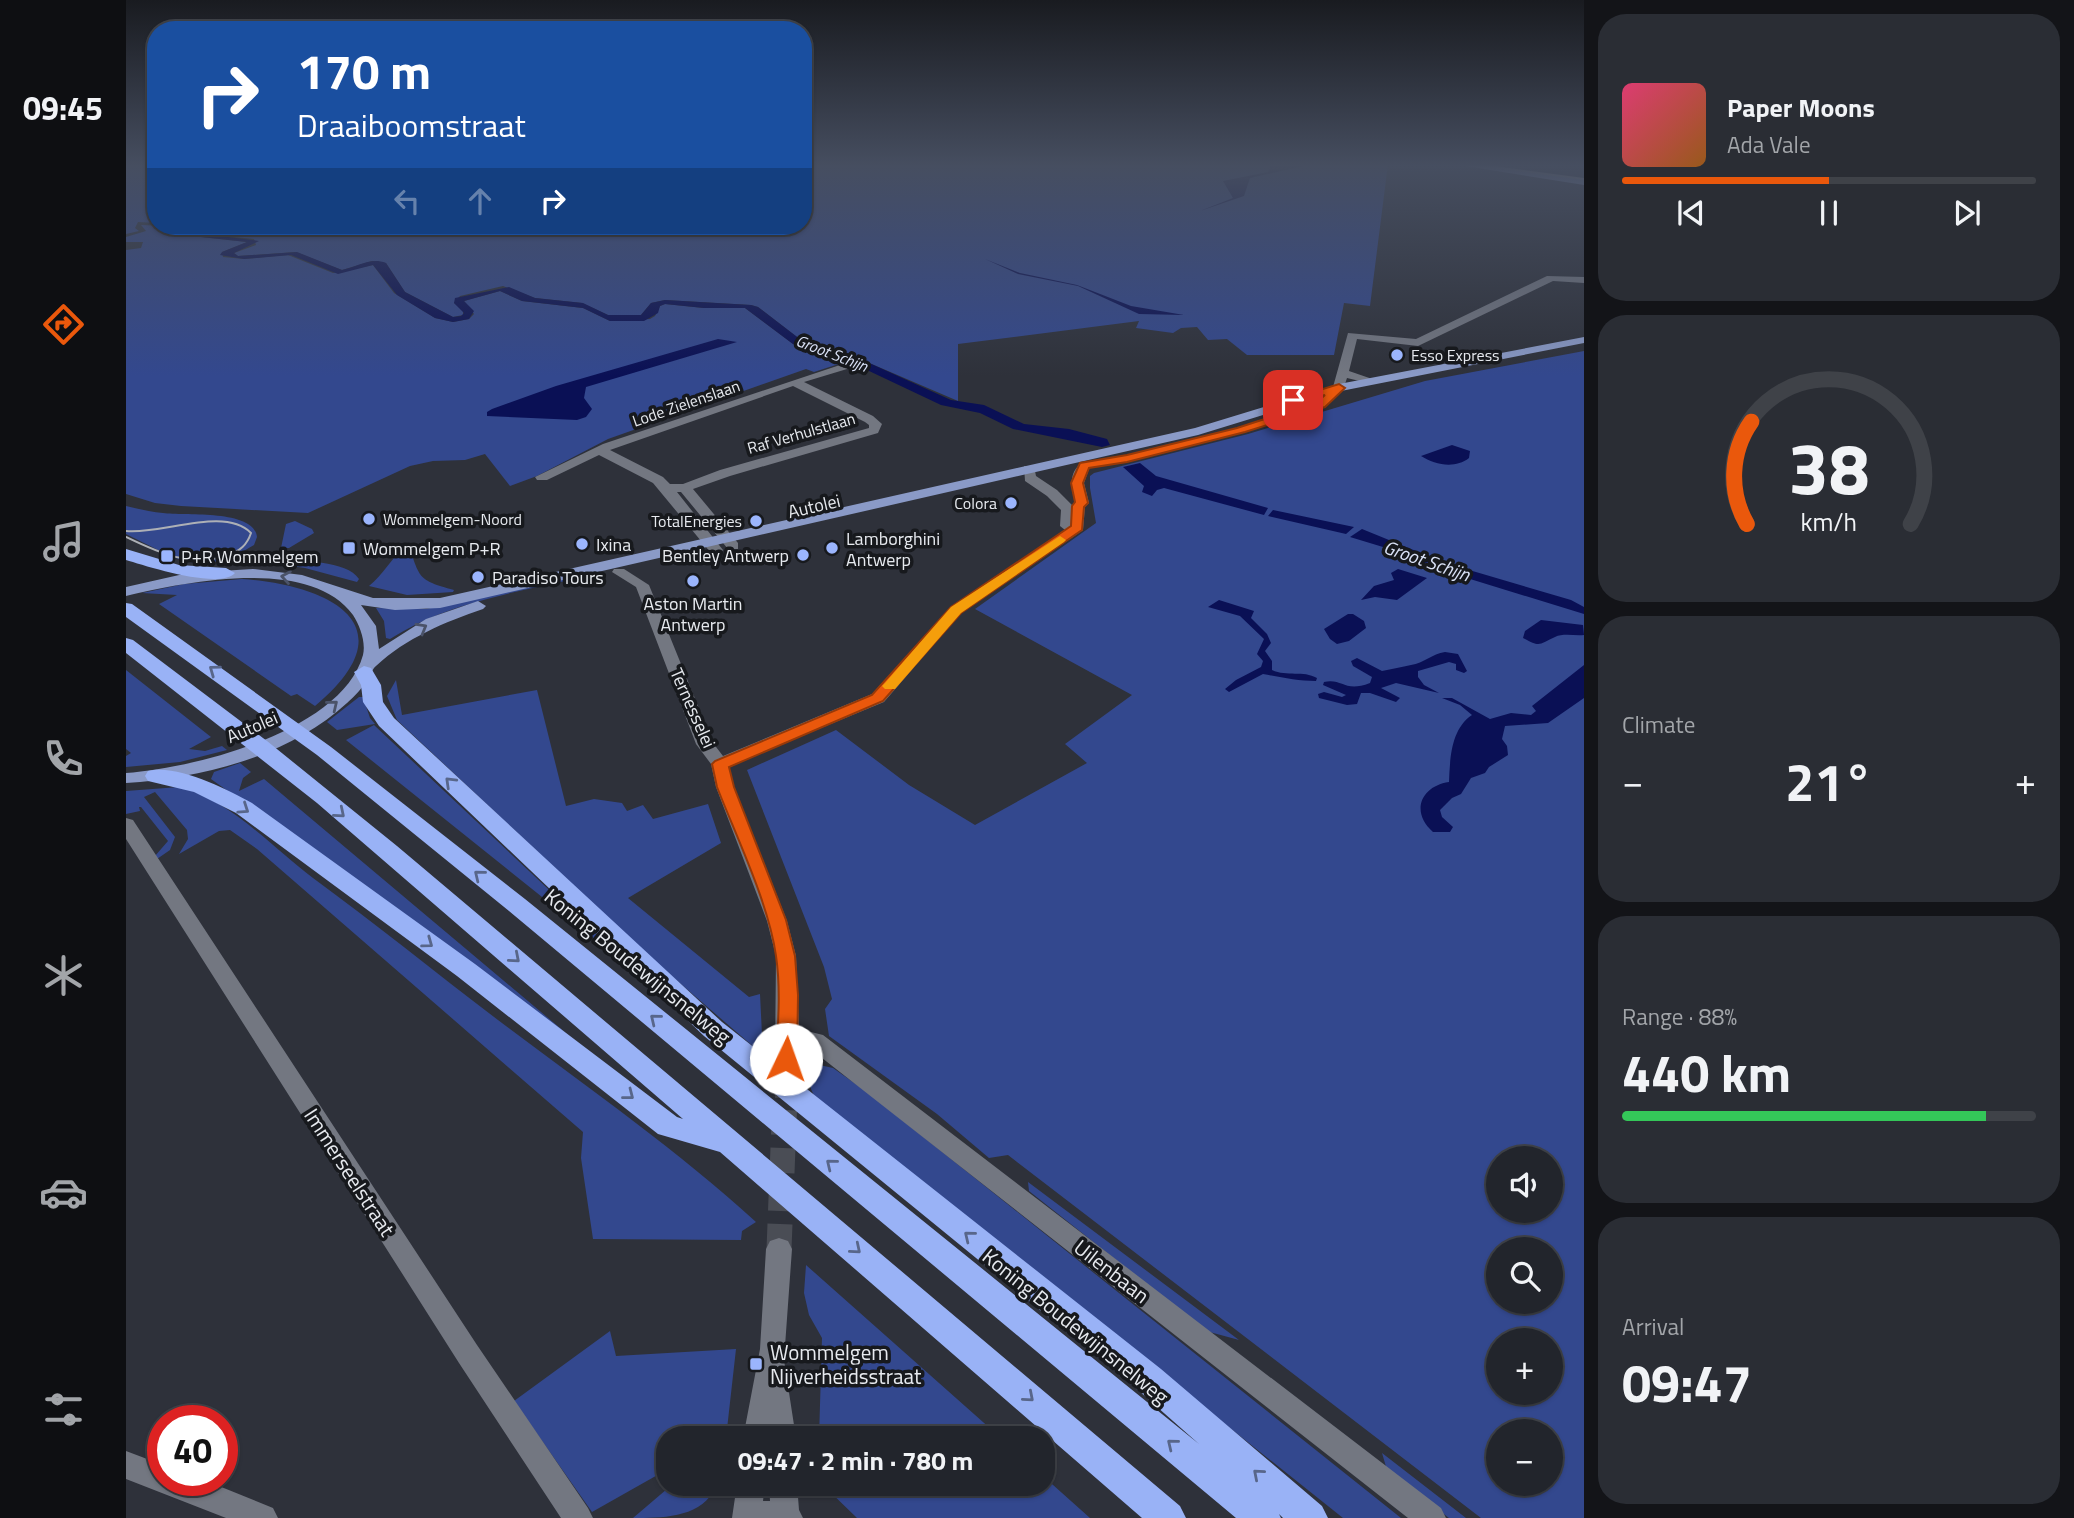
<!DOCTYPE html>
<meta charset="utf-8">
<style>
:root{--surface:#22252c;--page:#2a2d34;--text:#f1f3f6;--muted:#a2a5a9;--line:#3f4248;--accent:#ea580c}
body{margin:0;font-family:"Titillium Web",sans-serif;background:var(--page);color:var(--text);height:100vh;display:flex;flex-direction:column;font-size:26px;white-space:nowrap}
*{box-sizing:border-box;margin:0}
p{font-size:23px;color:var(--muted)}
.icon{flex:none;width:38px;height:38px;fill:none;stroke:currentColor;stroke-width:2;stroke-linecap:round;stroke-linejoin:round}
.map{position:relative;flex:1;overflow:hidden}
.side{display:flex;flex-direction:column;gap:14px;padding:14px;background:#131418;width:490px}
.side>*{flex:none}
.guide{position:absolute;left:21px;top:21px;width:665px;height:214px;border-radius:28px;box-shadow:0 2px 5px #0004,0 0 0 2px var(--line);background:#1a4fa0;color:#fff;overflow:hidden}
.controls{position:absolute;left:1360px;top:1146px;display:grid;gap:14px}
.controls a{display:grid;place-items:center;width:77px;height:77px;border-radius:50%;background:var(--surface);box-shadow:0 2px 5px #0004,0 0 0 2px var(--line);font-size:35px}
.speed{position:absolute;left:21px;top:1405px;display:flex;gap:14px;font-size:35px;font-weight:700;text-align:center}
.speed>*{display:grid;place-content:center;width:91px;height:91px;border-radius:50%;background:var(--surface);box-shadow:0 2px 5px #0004,0 0 0 2px var(--line);line-height:1}
.speed .limit{border:10px solid #d22;background:#fff;color:#111}
.pin{position:absolute;display:grid;place-items:center;width:60px;height:60px;color:#fff;margin:-30px;border-radius:14px;box-shadow:0 4px 10px #0006}
.me{position:absolute;width:77px;margin:-38px;rotate:3deg;stroke-linejoin:round;filter:drop-shadow(0 0 5px #0008)}
.turn{display:flex;align-items:center;gap:24px;height:147px;padding:0 35px;font-size:32px}
.turn .icon{width:91px;height:91px;stroke-width:2.5}
.turn b{display:block;font-size:49px;line-height:60px}
.lanes{display:flex;align-items:center;height:66px;padding:0 35px;background:#0003;justify-content:center;gap:35px;direction:ltr}
.lanes .off{opacity:.35}
.big{font-size:52px;font-weight:700;line-height:1.1}
.side .tile{flex:1;display:flex;flex-direction:column;justify-content:center;gap:10px;min-width:0;padding:0 24px;border-radius:28px;background:var(--page)}
.side .dial{align-items:center;gap:0}
.dial svg{height:182px;overflow:visible;fill:none;stroke:var(--line);stroke-width:7;stroke-linecap:round;text-anchor:middle}
.dial text{fill:var(--text);stroke:none}
.song{display:flex;align-items:center;gap:21px}
.cover{width:84px;height:84px;border-radius:10px;background:linear-gradient(135deg,hsl(340 70% 55%),hsl(30 70% 35%))}
.played{height:7px;border-radius:4px;background:linear-gradient(90deg,var(--accent) 50%,var(--line) 50%)}
.keys{display:flex;justify-content:space-around;direction:ltr}
.heat{display:flex;justify-content:space-between;align-items:center;font-size:38px;direction:ltr}
.charge{height:10px;border-radius:5px;background:linear-gradient(90deg,#34c759 88%,var(--line) 0)}
.trip{position:absolute;left:530px;top:1426px;width:399px;height:70px;border-radius:28px;background:var(--surface);box-shadow:0 2px 5px #0004,0 0 0 2px var(--line);font-weight:700;line-height:70px;text-align:center}
main{display:flex;flex:1;min-height:0}
.tab-bar{display:flex;flex-direction:column;width:126px;justify-content:space-around;align-items:center;background:#0e0f12;color:var(--muted)}
.tab-bar .icon{width:49px;height:49px}
.tab-bar .current{color:var(--accent)}
.tab-bar b{font-size:32px;color:var(--text)}
.map>svg:first-child{display:block}
</style>
<main>
<nav class="tab-bar">
<b>09:45</b>
<svg class="icon current" aria-label="directions" viewBox="0 0 24 24"><path d="M12 3l9 9-9 9-9-9zM9 14v-3h6M13 9l2 2-2 2"/></svg>
<svg class="icon" aria-label="music" viewBox="0 0 24 24"><path d="M9 18V5l10-2v13"/><circle cx="6" cy="18" r="3"/><circle cx="16" cy="16" r="3"/></svg>
<svg class="icon" aria-label="phone" viewBox="0 0 24 24"><path d="M5 4h4l2 5-3 2q2 4 5 5l2-3 5 2v4C11 20 4 13 5 4z"/></svg>
<svg class="icon" aria-label="climate" viewBox="0 0 24 24"><path d="M12 3v18M4 7l16 10M4 17L20 7"/></svg>
<svg class="icon" aria-label="car" viewBox="0 0 24 24"><path d="M5 17H2v-5l4-1 3-4h7l3 4 3 1v5h-3M9 17h6M6 11h13"/><circle cx="7" cy="17" r="2"/><circle cx="17" cy="17" r="2"/></svg>
<svg class="icon" aria-label="filters" viewBox="0 0 24 24"><path d="M4 7h16M4 17h16"/><circle cx="9" cy="7" r="2"/><circle cx="15" cy="17" r="2"/></svg>
</nav>
<div class="map">
<svg width="1458" height="1518" viewBox="0 0 1458 1518">
<rect width="100%" height="100%" fill="#2e313a"/>
<!-- green -->
<path fill="#33488e" fill-rule="evenodd" d="M677,164H1262L1244,306L1218,303L1208,355H1121L1101,339L1082,340L1071,327L1055,328L1047,333L1010,328L1013,321L832,344V401L741,362L675,340L632,307L625,305L539,300L525,303L515,315H482L456,303L409,298L377,286L334,296L328,303L337,310V315L327,317L279,292L260,263L246,261L216,270L170,252L112,256L108,253L130,245L128,239L78,234L58,226H677Z
M30,165V223L12,222L9,228L13,231L0,234V167Z
M15,225L40,226L75,237L121,242L96,252L97,257L118,259L162,255L207,273L247,265L268,293L309,318L327,322L343,319L348,314L338,301L374,291L396,301L457,308L484,321L524,319L529,316L534,306L539,304L578,308H619L667,344L722,361L688,372L680,369L482,439L411,476L384,486L359,454L339,460L307,461L284,466L182,513L55,506L29,503L0,494V250L15,248L17,242H0V237L20,231Z
M1458,351V1518H1355L882,1155L863,1158L811,1114L703,1036L699,1009L706,999L698,967L621,770L710,730L783,785L849,825L961,763L939,744L1006,695L849,609L970,523L964,488V476L968,473L1122,434L1299,381ZM1372,1158H1424V1211H1372ZM1372,1250H1424V1302H1372ZM1372,1340H1424V1393H1372ZM1372,1432H1424V1484H1372Z
M0,506C12,509 25,512 37,513C59,516 128,509 131,537L128,545C72,579 52,559 0,534Z
M169,521L186,529L188,533L163,548H155L160,524Z
M282,543C294,578 291,580 328,590L327,592L281,595L243,586C257,575 267,556 282,543Z
M152,560C173,561 221,560 233,579L231,582L179,568L138,562Z
M464,572L466,575C398,591 323,601 264,639L260,638L258,621L250,608L300,609Z
M116,579C203,585 286,625 189,706L171,694L165,696L33,604L51,595L16,593L58,584Z
M0,670L85,737L63,749L79,751L96,746L101,750L54,762L0,767V756L5,753L0,749Z
M270,680L276,715L411,690L440,806L468,799L496,803L501,811L517,805L527,819L582,804L595,843L502,898L623,997L634,994L637,1055L526,959L271,720L261,696Z
M233,697H237L244,718L249,724L211,730L201,722Z
M248,725L487,950L486,953L220,740Z
M114,763L125,772L117,778L113,791L138,779L440,1033L85,779L88,772Z
M53,787C102,798 147,848 187,878C250,924 310,973 372,1020C459,1086 549,1148 630,1222L616,1231L615,1240L467,1239L455,1158L457,1132L131,849L104,830L93,831L53,854L62,839L61,830L29,792L18,797L49,837L44,850L31,859L29,856L42,841L15,807H13L14,811L0,814V791Z
M689,1064L707,1068L741,1092L1275,1518H1217L690,1098C681,1086 683,1077 689,1064Z
M902,1182L1113,1340L1080,1331L903,1191Z
M680,1265L875,1438H693L696,1338L683,1315L678,1293Z
M484,1331L490,1356L610,1349L600,1438H542V1472L535,1473L466,1512L388,1401Z
M1256,1453L1340,1518H1323L1261,1470Z
M917,1476L964,1518H731L696,1484H917Z
M572,1488L587,1492C572,1518 534,1518 507,1518L541,1489Z"/>
<!-- water -->
<path fill="#0a1055" d="M1171,164L1178,166L1124,178L1118,196L1074,211L1107,198L1097,181L1142,172L1145,165Z
M40,226H58L78,234L133,241L108,253L112,256L171,252L216,270C232,267 244,257 260,263L279,292L327,317L335,316L338,313L328,303L329,298L383,287L409,298L457,303L482,315H515L525,303L539,300L625,305L632,307L675,340L741,362L825,400L858,405L898,424L943,429L981,439L984,445L976,447L887,429L854,413L815,405L722,361L667,344L619,308H578L539,304L534,306L532,313L518,321H484L457,308L396,301L374,291L338,301L348,311L343,319L327,322L309,318L271,295L247,265L212,274L165,255L118,259L94,255L96,252L121,242L75,237Z
M859,259L894,273L951,285L1005,306L1058,315L1013,314L952,286L892,274Z
M592,339L611,342L460,387L458,398L466,409L460,417L451,420L361,416V412L366,409L430,386Z
M1326,445L1344,451L1343,458C1329,469 1309,465 1295,456Z
M1014,463L1030,476L1142,508L1138,515L1038,488L1031,490L1026,496L1016,492L1018,486L997,467Z
M1147,510L1228,527L1220,534L1142,516Z
M1236,529L1312,560L1294,564L1257,547L1224,537Z
M1316,562L1445,600L1458,607V614L1302,566Z
M1272,569L1301,578L1271,600L1249,597L1235,600L1248,586L1268,580L1265,573Z
M1093,600L1128,611L1125,618L1141,634L1145,643L1139,651L1146,661V670C1161,677 1177,670 1191,678L1190,681C1172,681 1154,677 1137,674L1103,692L1099,689L1110,680L1135,667L1137,661L1131,654L1138,639L1114,616L1082,607Z
M1222,614H1227L1238,621L1240,628L1223,641L1211,644L1204,639L1198,629Z
M1415,620L1457,625L1458,635C1449,636 1437,633 1429,637C1413,644 1415,648 1397,638L1399,631Z
M1319,652L1332,654L1341,671L1338,673L1330,670V664L1323,662L1292,671V677L1298,685L1313,693L1270,683L1255,688L1274,698L1270,702L1244,693H1235L1231,704L1221,705L1193,698L1192,694L1198,692L1216,697L1220,695L1197,685L1198,682C1217,678 1218,693 1244,683L1246,677L1227,666L1225,661L1231,658L1256,671C1266,669 1276,667 1285,665C1298,663 1306,654 1319,652Z
M1458,665V698L1422,723L1379,726L1376,739L1381,746L1382,755L1363,767L1359,773L1345,778L1335,794L1326,798L1314,810L1316,817L1327,827L1324,832H1307C1284,812 1295,786 1323,782C1324,758 1325,729 1346,715L1334,705L1316,698H1326L1364,719L1385,713L1405,715L1410,711L1406,706Z"/>
<g fill="none" stroke-linecap="round" stroke-linejoin="round">
<!-- minor-tunnel-far1 -->
<path stroke="#4a4d55" stroke-width="20" stroke-dasharray="20 10" stroke-linecap="butt" d="M659,1098L660,1059"/>
<!-- minor-tunnel -->
<path stroke="#4a4d55" stroke-width="25" stroke-dasharray="25 13" stroke-linecap="butt" d="M653,1249L659,1097"/>
<!-- minor -->
<path fill="#737781" fill-rule="evenodd" d="M0,164H15L0,167Z
M1421,276L1458,277V283L1427,281L1292,346L1231,339L1223,371L1252,381L1246,384L1221,378L1217,390L1199,407L1189,404L1207,387L1222,333L1290,339Z
M717,364L723,367L721,369L678,382L747,416L756,424L752,433L604,476L567,489L612,543V549H602L555,492H551L597,550L595,553H585L527,483L473,455L421,480H411L409,477L477,444ZM667,386L739,422L743,425V428L594,470L557,484H544L537,477L484,450Z
M958,462L964,466L958,483L963,503L959,507L957,530L835,613L758,702L603,766L608,787L661,921L670,956L673,1029L697,1035L1315,1508L1320,1518H1282L682,1047L672,1045L668,1065L660,1067L652,1065L649,1059L650,956L641,921L590,787L585,764L570,744L510,587L486,572L488,569H498L523,585L587,743L597,756L746,694L825,607L939,530L934,526L935,510L921,496L899,481L898,466H908L910,476L931,490L946,505L949,502C945,487 942,470 958,462Z
M0,818L7,820L351,1345L462,1508L467,1518H435L333,1363L0,839Z
M653,1238L662,1241L666,1249L658,1360L670,1438H617L634,1349L640,1249L644,1241Z
M0,1451L37,1465V1480H78L147,1508L152,1518H100L0,1479Z
M611,1484H639L637,1501H644L643,1484H671L673,1510L677,1518H606Z"/>
<!-- major -->
<path fill="#8a9ac7" fill-rule="evenodd" d="M1327,164H1348L1458,179V185Z
M1458,337V343L1215,391L1072,435L314,608L269,610L235,605L250,626L253,649L300,619L352,601L360,606L357,609C319,622 280,638 250,666C246,669 245,675 242,679C237,687 229,696 221,703C163,756 77,778 0,783V773C69,768 216,731 237,655C240,642 234,626 227,615C184,556 60,582 0,596V587L62,573L127,569L176,575L247,598H314L1069,428L1213,384Z
M1195,400L1201,404L1199,407L1142,425L1136,421Z"/>
<!-- highway -->
<path fill="#99b2f6" fill-rule="evenodd" d="M0,549L53,565L100,568L109,573C94,590 20,566 0,560Z
M0,603L6,604L205,747L399,899L1073,1444L1013,1391L578,1036L253,726L237,702L235,685L228,672L238,666L245,668L255,685L257,702L268,718L596,1022L1035,1369L1196,1506L1202,1518H1157L1153,1514L1155,1518H1110L383,911L191,755L0,617Z
M0,638L7,640L141,741L271,846L1054,1506L1060,1518H1016L594,1152L532,1134L331,976L110,813L68,792L22,781L19,776L22,771C52,764 100,789 126,803L349,964L551,1117L557,1119L191,803L0,653Z"/>
<!-- tram -->
<path stroke="#adb0b6" stroke-width="2" d="M1347,164L1458,179
M0,531C36,535 98,506 125,533C121,545 114,551 102,555C65,568 33,553 0,537"/>
</g>
<!-- one-way arrows -->
<defs><path id="oneway-chevron" d="M-2-3.5L2.5 0L-2 3.5" fill="none" stroke-width="1.6" stroke-linecap="round" stroke-linejoin="round" transform="scale(1.75)"/></defs>
<g stroke="#4b5369">
<use href="#oneway-chevron" transform="translate(160 577) rotate(-171)"/>
<use href="#oneway-chevron" transform="translate(296 628) rotate(-30)"/>
<use href="#oneway-chevron" transform="translate(207 705) rotate(-39)"/>
</g>
<g stroke="#58668a">
<use href="#oneway-chevron" transform="translate(88 670) rotate(-144)"/>
<use href="#oneway-chevron" transform="translate(324 782) rotate(-136)"/>
<use href="#oneway-chevron" transform="translate(118 809) rotate(34)"/>
<use href="#oneway-chevron" transform="translate(214 813) rotate(40)"/>
<use href="#oneway-chevron" transform="translate(353 875) rotate(-141)"/>
<use href="#oneway-chevron" transform="translate(302 943) rotate(36)"/>
<use href="#oneway-chevron" transform="translate(389 958) rotate(41)"/>
<use href="#oneway-chevron" transform="translate(529 1019) rotate(-141)"/>
<use href="#oneway-chevron" transform="translate(503 1095) rotate(38)"/>
<use href="#oneway-chevron" transform="translate(705 1164) rotate(-141)"/>
<use href="#oneway-chevron" transform="translate(843 1236) rotate(-141)"/>
<use href="#oneway-chevron" transform="translate(730 1249) rotate(40)"/>
<use href="#oneway-chevron" transform="translate(903 1397) rotate(41)"/>
<use href="#oneway-chevron" transform="translate(1046 1444) rotate(-141)"/>
<use href="#oneway-chevron" transform="translate(1132 1474) rotate(-139)"/>
</g>
<!-- sky -->
<linearGradient id="sky" x2="0" y2="1"><stop stop-color="#191b20"/><stop offset="0.44" stop-color="#464e60"/><stop offset="1" stop-color="#464e60" stop-opacity="0"/></linearGradient>
<rect width="1458" height="376" fill="url(#sky)"/>
<!-- route -->
<path fill="#ea580c" stroke="#983908" stroke-width="2" d="M1213,384L1219,388L1199,407L1119,432L1001,462L963,468L957,483L962,503L958,507L956,530L835,613L757,701L603,767L608,787L660,920L669,956L672,995L671,1059L668,1064L660,1067L653,1064L650,1059C652,1025 655,990 650,956C643,904 610,836 591,787L586,764L589,761L746,695L825,607L945,526L946,506L949,502L945,483L954,463L1001,455L1111,428L1191,402L1199,395L1167,403L1161,400Z"/>
<!-- slow -->
<path fill="#f59e0b" d="M934,536L940,540L938,542L835,613L769,689H759L756,686L759,683L825,607Z"/>
<!-- markers -->
<g fill="#9bb5fd" stroke="#17191d" stroke-width="2.5">
<circle cx="1271" cy="355" r="7"/>
<circle cx="885" cy="503" r="7"/>
<circle cx="243" cy="519" r="7"/>
<circle cx="630" cy="521" r="7"/>
<circle cx="456" cy="544" r="7"/>
<rect x="216" y="541" width="14" height="14" rx="3.5"/>
<circle cx="706" cy="548" r="7"/>
<circle cx="677" cy="555" r="7"/>
<rect x="34" y="549" width="14" height="14" rx="3.5"/>
<circle cx="352" cy="577" r="7"/>
<circle cx="567" cy="581" r="7"/>
<rect x="623" y="1357" width="14" height="14" rx="3.5"/>
</g>
<g text-anchor="middle" dominant-baseline="central" stroke-width="7" stroke-linejoin="round" paint-order="stroke">
<!-- far-water labels -->
<g font-size="16" font-style="italic" fill="#dbe3f8" stroke="#17191d">
<text transform="translate(706 353) rotate(21)">Groot Schijn</text>
</g>
<!-- far-poi labels -->
<g font-size="16" fill="#e7eaef" stroke="#17191d" text-anchor="start">
<text x="1285" y="355">Esso Express</text>
<text x="871" y="503" text-anchor="end">Colora</text>
<text x="257" y="519">Wommelgem-Noord</text>
<text x="616" y="521" text-anchor="end">TotalEnergies</text>
</g>
<!-- far-street labels -->
<g font-size="16" fill="#e7eaef" stroke="#17191d">
<text transform="translate(560 403) rotate(-19)">Lode Zielenslaan</text>
<text transform="translate(675 433) rotate(-16)">Raf Verhulstlaan</text>
</g>
<!-- street labels -->
<g font-size="18" fill="#e7eaef" stroke="#17191d">
<text transform="translate(688 506) rotate(-13)">Autolei</text>
<text transform="translate(567 708) rotate(66)">Ternesselei</text>
<text transform="translate(126 727) rotate(-23)">Autolei</text>
</g>
<!-- poi labels -->
<g font-size="18" fill="#e7eaef" stroke="#17191d" text-anchor="start">
<text x="720" y="538">Lamborghini<tspan x="720" dy="21">Antwerp</tspan></text>
<text x="470" y="544">Ixina</text>
<text x="237" y="548">Wommelgem P+R</text>
<text x="663" y="555" text-anchor="end">Bentley Antwerp</text>
<text x="55" y="556">P+R Wommelgem</text>
<text x="366" y="577">Paradiso Tours</text>
<text x="567" y="603" text-anchor="middle">Aston Martin<tspan x="567" dy="21">Antwerp</tspan></text>
</g>
<!-- water labels -->
<g font-size="19" font-style="italic" fill="#dbe3f8" stroke="#17191d">
<text transform="translate(1301 560) rotate(19)">Groot Schijn</text>
</g>
<!-- near-street labels -->
<g font-size="21" fill="#e7eaef" stroke="#17191d">
<text transform="translate(512 966) rotate(39)">Koning Boudewijnsnelweg</text>
<text transform="translate(224 1172) rotate(57)">Immerseelstraat</text>
<text transform="translate(986 1271) rotate(38)">Uilenbaan</text>
<text transform="translate(950 1326) rotate(39)">Koning Boudewijnsnelweg</text>
</g>
<!-- near-poi labels -->
<g font-size="21" fill="#e7eaef" stroke="#17191d" text-anchor="start">
<text x="644" y="1352">Wommelgem<tspan x="644" dy="24">Nijverheidsstraat</tspan></text>
</g>
</g>
</svg>
<div class="controls">
<a><svg class="icon" aria-label="sound" viewBox="0 0 24 24"><path d="M4 9h4l5-4v14l-5-4H4zM17 9q2 3 0 6"/></svg></a>
<a><svg class="icon" aria-label="search" viewBox="0 0 24 24"><circle cx="10" cy="10" r="6"/><path d="M15 15l6 6"/></svg></a>
<a>+</a>
<a>−</a>
</div>
<div class="speed"><div class="limit">40</div></div>
<div class="pin" style="left:1167px;top:400px;background:#d93025"><svg class="icon" aria-label="arrive" viewBox="0 0 24 24"><path d="M6 21V4h12l-3 4 3 4H6"/></svg></div>
<svg class="me" style="left:660px;top:1059px" viewBox="-20 -20 40 40"><circle r="19" fill="#fff"/><path d="M0-13L10 11 0 6-10 11z" fill="#ea580c"/></svg>
<div class="trip">09:47 · 2 min · 780 m</div>
<div class="guide">
<div class="turn"><svg class="icon" aria-label="right" viewBox="0 0 24 24"><path d="M7 20v-9h11M14 6l5 5-5 5"/></svg><div><b>170 m</b>Draaiboomstraat</div></div>
<div class="lanes"><svg class="icon off" aria-label="left" viewBox="0 0 24 24"><path d="M17 20v-9H6M10 6l-5 5 5 5"/></svg><svg class="icon off" aria-label="ahead" viewBox="0 0 24 24"><path d="M12 20V5M6 11l6-6 6 6"/></svg><svg class="icon" aria-label="right" viewBox="0 0 24 24"><path d="M7 20v-9h11M14 6l5 5-5 5"/></svg></div>
</div>
</div>
<section class="side">
<div class="tile">
<div class="song"><i class="cover"></i><div><b>Paper Moons</b><p>Ada Vale</p></div></div>
<div class="played"></div>
<div class="keys"><svg class="icon" aria-label="previous" viewBox="0 0 24 24"><path d="M18 5L8 12l10 7zM5 5v14"/></svg><svg class="icon" aria-label="pause" viewBox="0 0 24 24"><path d="M8 5v14M16 5v14"/></svg><svg class="icon" aria-label="next" viewBox="0 0 24 24"><path d="M6 5l10 7-10 7zM19 5v14"/></svg></div>
</div>
<div class="tile dial"><svg viewBox="0 0 100 80">
<path d="M14 69A42 42 0 1 1 86 69"/>
<path d="M14 69A42 42 0 0 1 16 24" stroke="#ea580c"/>
<text x="50" y="56" font-size="32" font-weight="700">38</text>
<text x="50" y="72" font-size="11">km/h</text>
</svg></div>
<div class="tile"><p>Climate</p>
<div class="heat"><a>−</a><b class="big">21°</b><a>+</a></div>
</div>
<div class="tile"><p>Range · 88%</p><b class="big">440 km</b><div class="charge"></div></div>
<div class="tile"><p>Arrival</p><b class="big">09:47</b></div>
</section>
</main>
